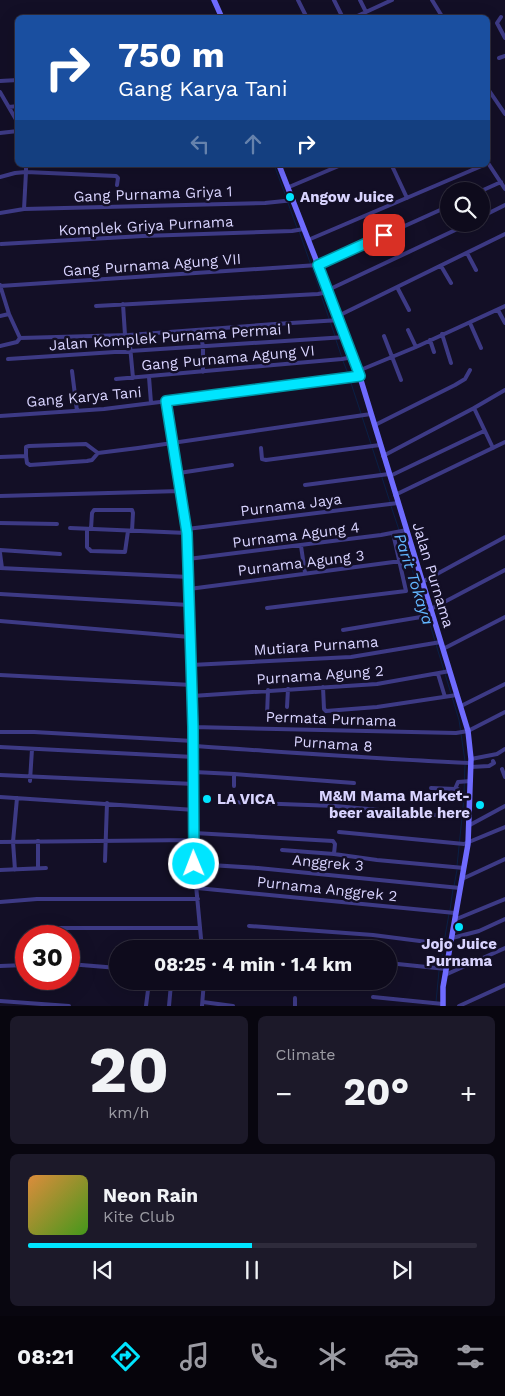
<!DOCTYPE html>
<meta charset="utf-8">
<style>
:root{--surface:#0e0b1c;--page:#1c1929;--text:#f1f3f6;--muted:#9b9ba3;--line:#2e2b3b;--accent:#00e5ff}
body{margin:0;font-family:"Work Sans",sans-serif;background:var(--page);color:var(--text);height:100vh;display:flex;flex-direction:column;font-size:19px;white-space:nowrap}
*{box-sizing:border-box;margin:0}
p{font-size:16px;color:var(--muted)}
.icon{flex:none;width:28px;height:28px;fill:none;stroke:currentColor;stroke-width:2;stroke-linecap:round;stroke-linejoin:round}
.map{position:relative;height:1006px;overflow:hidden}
.sheet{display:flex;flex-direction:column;gap:10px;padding:10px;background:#08060f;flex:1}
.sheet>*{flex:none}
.banner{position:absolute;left:15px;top:15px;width:475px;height:152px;border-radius:8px;box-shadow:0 5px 20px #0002,0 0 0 1px var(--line);background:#1a4fa0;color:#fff;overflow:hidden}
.fabs{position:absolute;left:440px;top:182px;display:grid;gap:10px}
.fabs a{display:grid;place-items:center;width:50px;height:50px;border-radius:50%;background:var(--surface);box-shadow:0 5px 20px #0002,0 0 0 1px var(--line);font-size:25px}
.speed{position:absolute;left:15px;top:925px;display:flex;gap:10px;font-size:25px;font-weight:700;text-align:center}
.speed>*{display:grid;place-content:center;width:65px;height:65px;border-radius:50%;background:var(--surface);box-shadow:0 5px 20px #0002,0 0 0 1px var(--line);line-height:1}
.speed .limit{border:8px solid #d22;background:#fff;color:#111}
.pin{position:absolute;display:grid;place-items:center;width:42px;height:42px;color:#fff;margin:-21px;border-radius:10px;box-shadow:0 2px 8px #0006}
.me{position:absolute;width:55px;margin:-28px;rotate:359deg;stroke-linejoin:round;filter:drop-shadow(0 0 4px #0008)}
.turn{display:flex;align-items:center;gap:18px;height:105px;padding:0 20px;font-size:22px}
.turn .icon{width:65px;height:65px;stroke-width:2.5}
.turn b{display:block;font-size:35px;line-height:42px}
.lanes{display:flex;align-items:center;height:48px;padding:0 20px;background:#0003;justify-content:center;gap:25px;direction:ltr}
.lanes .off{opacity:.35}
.big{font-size:38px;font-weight:700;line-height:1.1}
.sheet .tile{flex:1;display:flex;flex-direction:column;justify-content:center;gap:8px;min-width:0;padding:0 18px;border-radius:8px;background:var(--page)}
.sheet .dial{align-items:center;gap:0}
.dial b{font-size:65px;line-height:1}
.song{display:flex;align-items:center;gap:15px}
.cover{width:60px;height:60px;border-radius:8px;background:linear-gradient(135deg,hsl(30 70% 55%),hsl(100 70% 35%))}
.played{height:5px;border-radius:2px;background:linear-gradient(90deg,var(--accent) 50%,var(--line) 50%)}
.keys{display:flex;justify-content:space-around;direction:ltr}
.heat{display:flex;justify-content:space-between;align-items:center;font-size:28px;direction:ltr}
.sheet .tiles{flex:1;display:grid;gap:10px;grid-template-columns:1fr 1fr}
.tile:last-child{grid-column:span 2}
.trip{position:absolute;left:109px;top:940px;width:288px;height:50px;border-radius:25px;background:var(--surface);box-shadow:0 5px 20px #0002,0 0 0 1px var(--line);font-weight:700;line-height:50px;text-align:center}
.tab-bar{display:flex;height:80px;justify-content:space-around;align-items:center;background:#06040b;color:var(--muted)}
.tab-bar .icon{width:35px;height:35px}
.tab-bar .selected{color:var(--accent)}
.tab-bar b{font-size:22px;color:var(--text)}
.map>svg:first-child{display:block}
</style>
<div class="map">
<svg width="505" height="1006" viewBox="0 0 505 1006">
<rect width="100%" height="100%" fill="#130f26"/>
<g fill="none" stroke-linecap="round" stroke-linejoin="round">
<!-- stream -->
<path stroke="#0a1f44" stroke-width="1" d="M211,0L214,6
M274,165L287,199
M288,203L297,228
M299,231L320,291
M321,295L335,336
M336,340L342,358
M343,361L349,376
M350,380L390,502
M391,506L427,614
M428,618L459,720L465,761
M464,794L465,765
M457,866L464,798
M454,886L457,870
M450,910L453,889
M444,942L449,914
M440,967L444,946
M436,1002L439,971"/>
<!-- street-tunnel -->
<path stroke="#312d47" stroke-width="4" stroke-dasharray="4 2" stroke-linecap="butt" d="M435,815L447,816"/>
<!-- street -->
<path stroke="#3d3a85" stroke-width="4" d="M298,0L307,18
M334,0L343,18
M360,0L366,12
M432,0L443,18
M501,17L497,23L505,38
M353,18L392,0
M499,58L505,56
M0,81L18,80
M488,89L505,114
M0,92L18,123
M9,107L18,106
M0,133L18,131
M488,163L505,189
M393,168L407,198
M0,177L15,173L26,172V165
M289,187L341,165
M481,191L501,182
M24,209L26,172L116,176L118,178L117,185
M0,213L24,209L265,203L294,200
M481,217L505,205
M308,240L484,165
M1,244L143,236L292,231L304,229
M467,253L476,270
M441,266L451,283
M0,285L9,314L20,338
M0,286L318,265L449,206
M397,287L409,310
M328,290L468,224
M123,304L125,335
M96,306L318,294L328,292
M498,310L505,323
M0,316L9,314
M338,316L505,234
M470,323L481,348
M200,330L203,347V372
M408,330L416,347
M442,334L451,363
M129,335L133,378
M384,336L401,380
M20,338L129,335L275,324L340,320
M430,340L434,352
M0,346L17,342L20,338
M8,359L346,337
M72,371L77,411
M358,371L416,347L505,306
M149,377L151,403
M116,379L342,359L353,357
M166,401L187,529L193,727L194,864L202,949
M474,408L493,448
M0,416L104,409L360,377
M375,425L455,385L465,379L470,370
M261,448L262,459L266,460L380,445
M26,456V447L29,446L86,444L98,453
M383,456L474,408L505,390
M0,457L26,456L27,463L30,465L87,461L92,460L98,453L138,448L371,414
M179,473L232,465
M390,476L484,431
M305,485L389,474
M395,495L505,442
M0,496L181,491
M0,523L57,524
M70,528L187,533
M87,529V547L91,551L125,552L128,531
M91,529L92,513L94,510H132L133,513L132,531
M187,529L398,503
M301,546L305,573
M0,550L60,554
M0,553L2,568
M188,559L381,535L407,530
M0,568L189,577
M424,581L505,537
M189,589L416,559
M0,594L189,605
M267,608L406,591L393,533
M431,609L505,570
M0,621L190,637
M343,630L433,615
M443,649L505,617
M191,665L351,657L441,642
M438,674L445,697
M0,675L192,685
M323,687L324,709L326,711L377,707L457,695
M192,696L377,684L450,671
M461,706L505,684
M287,707L288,689
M267,715L268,690
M193,727L456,733L468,731L505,712
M0,732H34L193,741
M193,746C286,752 379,759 471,763
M0,747L194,757
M471,759L497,754L505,749
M471,767L489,766L494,763L493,761
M502,769L505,777
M194,772L234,774V786
M234,774L354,783
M0,775L194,784
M30,781L32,749
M431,788L455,789L458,782L471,781
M456,788L459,790L460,795L470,796
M0,797L195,810
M231,802L335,806L435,815
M447,816L469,817
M468,826L505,806
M339,832L464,844L505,827
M194,833L333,841L335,844L334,854
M38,841V868
M0,842L194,840
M282,850L334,854L377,860L464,868
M105,861L107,803
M194,864L258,868L460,888
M0,870L46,868
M15,870L13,842L17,798
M462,879L505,859
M197,888L455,913
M0,902L37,899H198
M454,920L505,899
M249,926L373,935L451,945
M38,928H200
M452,938L479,931L505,919
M232,946L255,949
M388,963L446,969
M69,964L118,968
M0,966L26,965
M445,975L505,948
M204,982L256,984
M373,997L443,1004
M0,1001L69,1006
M203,1002L233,1006
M146,1006L149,982
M169,1006L171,984
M202,1006L204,981
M295,1006V998
M459,1006L505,985"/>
<!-- secondary -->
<path stroke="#6f6bff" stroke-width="5.5" d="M214,0L222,18
M279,165L338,316L360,377L468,731L471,759L468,844L443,987V1006"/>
</g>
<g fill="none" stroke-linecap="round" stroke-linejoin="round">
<!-- route casing -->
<g stroke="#0095a6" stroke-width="12">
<path id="route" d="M194,864L193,727L187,533L166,401L360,376L318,265L384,235"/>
</g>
<!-- route -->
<use href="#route" stroke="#00e5ff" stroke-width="9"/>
</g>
<!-- markers -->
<g fill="#00e5ff" stroke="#130f26" stroke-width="2">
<circle cx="290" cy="197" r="5"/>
<circle cx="207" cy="799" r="5"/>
<circle cx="480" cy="805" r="5"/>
<circle cx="459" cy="927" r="5"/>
</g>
<g text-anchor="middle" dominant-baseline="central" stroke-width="5" stroke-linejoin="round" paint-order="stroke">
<!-- street labels -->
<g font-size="15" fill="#d9d4ff" stroke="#130f26">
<text transform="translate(153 194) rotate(-2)">Gang Purnama Griya 1</text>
<text transform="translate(146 226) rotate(-3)">Komplek Griya Purnama</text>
<text transform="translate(152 265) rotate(-4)">Gang Purnama Agung VII</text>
<text transform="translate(170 337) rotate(-4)">Jalan Komplek Purnama Permai I</text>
<text transform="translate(228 358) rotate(-5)">Gang Purnama Agung VI</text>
<text transform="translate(84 397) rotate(-5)">Gang Karya Tani</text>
<text transform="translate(291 505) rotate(-7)">Purnama Jaya</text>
<text transform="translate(296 535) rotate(-7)">Purnama Agung 4</text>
<text transform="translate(301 563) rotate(-7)">Purnama Agung 3</text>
<text transform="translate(433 575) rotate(73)">Jalan Purnama</text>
<text transform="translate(316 646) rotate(-4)">Mutiara Purnama</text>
<text transform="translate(320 675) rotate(-4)">Purnama Agung 2</text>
<text transform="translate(331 719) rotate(2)">Permata Purnama</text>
<text transform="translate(333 744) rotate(4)">Purnama 8</text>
<text transform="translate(328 863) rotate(5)">Anggrek 3</text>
<text transform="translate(327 889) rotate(6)">Purnama Anggrek 2</text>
</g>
<!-- poi labels -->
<g font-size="15" font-weight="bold" fill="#d9d4ff" stroke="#130f26" text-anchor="start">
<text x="300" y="197">Angow Juice</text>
<text x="470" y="796" text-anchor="end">M&amp;M Mama Market-<tspan x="470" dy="17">beer available here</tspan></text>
<text x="217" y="799">LA VICA</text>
<text x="459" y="944" text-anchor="middle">Jojo Juice<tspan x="459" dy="17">Purnama</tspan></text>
</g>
<!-- water labels -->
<g font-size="16" font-style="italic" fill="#62b6ff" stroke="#130f26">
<text transform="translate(414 579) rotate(72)">Parit Tokaya</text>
</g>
</g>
</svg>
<div class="fabs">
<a><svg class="icon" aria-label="search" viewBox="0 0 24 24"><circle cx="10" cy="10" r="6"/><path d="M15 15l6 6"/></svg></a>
</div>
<div class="speed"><div class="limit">30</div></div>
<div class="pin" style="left:384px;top:235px;background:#d93025"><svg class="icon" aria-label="arrive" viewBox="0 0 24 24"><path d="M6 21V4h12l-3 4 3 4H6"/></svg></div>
<svg class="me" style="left:194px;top:864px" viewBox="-20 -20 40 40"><circle r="17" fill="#00e5ff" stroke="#fff" stroke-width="3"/><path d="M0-11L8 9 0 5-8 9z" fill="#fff"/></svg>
<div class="trip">08:25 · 4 min · 1.4 km</div>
<div class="banner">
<div class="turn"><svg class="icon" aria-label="right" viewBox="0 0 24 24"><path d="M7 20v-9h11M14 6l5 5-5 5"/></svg><div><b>750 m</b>Gang Karya Tani</div></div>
<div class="lanes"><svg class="icon off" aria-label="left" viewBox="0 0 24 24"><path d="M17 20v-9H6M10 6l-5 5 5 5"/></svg><svg class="icon off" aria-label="ahead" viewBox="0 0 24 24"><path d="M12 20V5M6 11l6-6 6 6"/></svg><svg class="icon" aria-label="right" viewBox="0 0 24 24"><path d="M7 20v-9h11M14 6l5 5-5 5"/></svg></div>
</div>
</div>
<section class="sheet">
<div class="tiles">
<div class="tile dial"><b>20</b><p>km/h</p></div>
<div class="tile"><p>Climate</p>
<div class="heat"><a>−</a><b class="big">20°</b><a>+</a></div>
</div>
<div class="tile">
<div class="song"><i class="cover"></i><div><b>Neon Rain</b><p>Kite Club</p></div></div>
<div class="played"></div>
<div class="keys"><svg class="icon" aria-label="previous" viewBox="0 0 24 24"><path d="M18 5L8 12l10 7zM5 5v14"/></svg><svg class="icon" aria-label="pause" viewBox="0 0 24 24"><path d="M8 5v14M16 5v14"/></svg><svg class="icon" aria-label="next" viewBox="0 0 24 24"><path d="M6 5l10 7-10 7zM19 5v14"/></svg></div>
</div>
</div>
</section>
<nav class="tab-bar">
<b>08:21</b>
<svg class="icon selected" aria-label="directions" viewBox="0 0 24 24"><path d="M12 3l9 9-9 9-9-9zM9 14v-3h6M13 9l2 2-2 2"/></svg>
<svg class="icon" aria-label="music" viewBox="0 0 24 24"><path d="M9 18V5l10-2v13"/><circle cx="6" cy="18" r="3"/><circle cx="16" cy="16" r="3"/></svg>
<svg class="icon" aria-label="phone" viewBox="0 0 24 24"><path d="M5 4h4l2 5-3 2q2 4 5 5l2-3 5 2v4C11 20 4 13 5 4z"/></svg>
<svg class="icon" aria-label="climate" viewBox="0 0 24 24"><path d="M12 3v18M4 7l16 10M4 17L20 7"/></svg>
<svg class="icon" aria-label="car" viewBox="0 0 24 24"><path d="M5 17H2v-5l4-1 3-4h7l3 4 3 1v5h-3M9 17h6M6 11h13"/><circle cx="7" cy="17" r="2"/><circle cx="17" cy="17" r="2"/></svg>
<svg class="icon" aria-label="filters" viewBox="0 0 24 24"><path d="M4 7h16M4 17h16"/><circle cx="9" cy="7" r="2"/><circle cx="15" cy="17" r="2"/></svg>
</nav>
